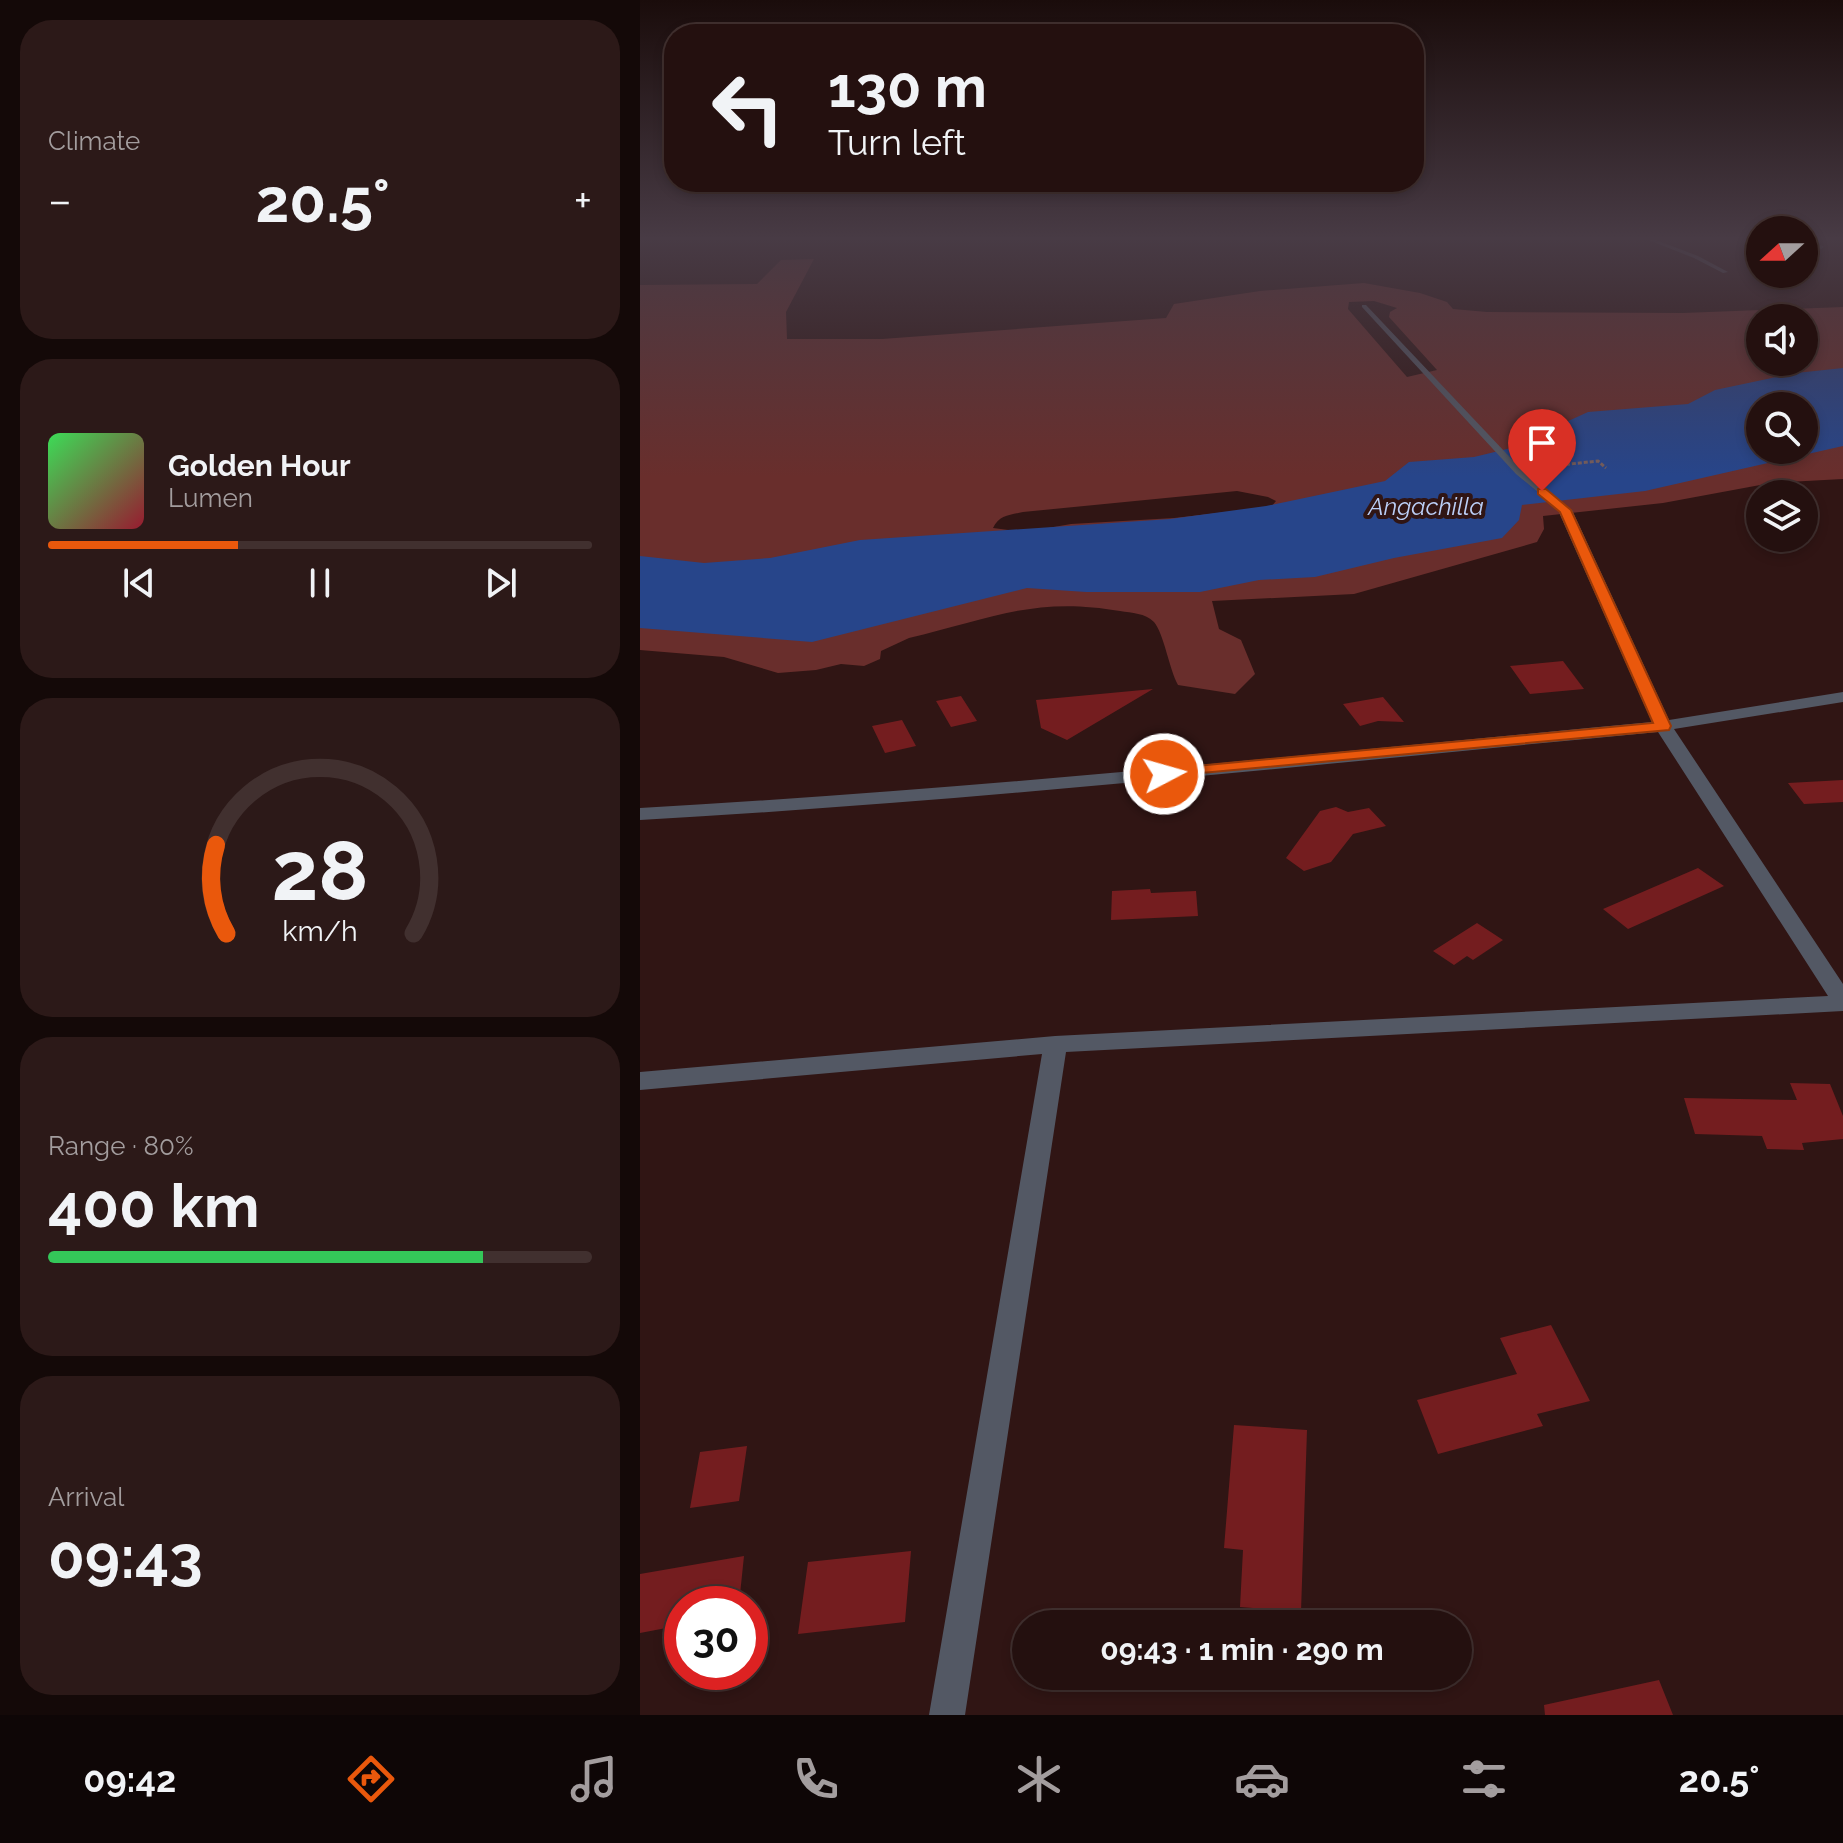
<!DOCTYPE html>
<meta charset="utf-8">
<style>
:root{--surface:#24100f;--page:#2c1918;--text:#f1f3f6;--muted:#a39d9e;--line:#41302f;--accent:#ea580c}
body{margin:0;font-family:Raleway,sans-serif;background:var(--page);color:var(--text);height:100vh;display:flex;flex-direction:column;font-size:30px;white-space:nowrap}
*{box-sizing:border-box;margin:0}
p{font-size:26px;color:var(--muted)}
.icon{flex:none;width:44px;height:44px;fill:none;stroke:currentColor;stroke-width:2;stroke-linecap:round;stroke-linejoin:round}
.map{position:relative;flex:1;overflow:hidden}
.side{display:flex;flex-direction:column;gap:20px;padding:20px;background:#140908;width:640px}
.side>*{flex:none}
.hud{position:absolute;left:24px;top:24px;width:760px;height:168px;border-radius:32px;box-shadow:0 4px 12px #0003,0 0 0 2px var(--line);background:#24100f;color:var(--text);overflow:hidden}
.needle{width:52px;rotate:249deg}
.buttons{position:absolute;left:1106px;top:216px;display:grid;gap:16px}
.buttons a{display:grid;place-items:center;width:72px;height:72px;border-radius:50%;background:var(--surface);box-shadow:0 4px 12px #0003,0 0 0 2px var(--line);font-size:40px}
.speed{position:absolute;left:24px;top:1586px;display:flex;gap:16px;font-size:40px;font-weight:700;text-align:center}
.speed>*{display:grid;place-content:center;width:104px;height:104px;border-radius:50%;background:var(--surface);box-shadow:0 4px 12px #0003,0 0 0 2px var(--line);line-height:1}
.speed .limit{border:12px solid #d22;background:#fff;color:#111}
.pin{position:absolute;display:grid;place-items:center;width:68px;height:68px;color:#fff;margin:-82px -34px;border-radius:50% 50% 50% 0;rotate:-45deg;box-shadow:0 0 8px #0007}
.pin .icon{rotate:45deg}
.me{position:absolute;width:88px;margin:-44px;rotate:84deg;stroke-linejoin:round;filter:drop-shadow(0 0 6px #0008)}
.turn{display:flex;align-items:center;gap:28px;height:168px;padding:0 32px;font-size:36px}
.turn .icon{width:104px;height:104px;stroke-width:2.5}
.turn b{display:block;font-size:56px;line-height:68px}
.big{font-size:60px;font-weight:700;line-height:1.1}
.side .card{flex:1;display:flex;flex-direction:column;justify-content:center;gap:12px;min-width:0;padding:0 28px;border-radius:32px;background:var(--page)}
.side .dial{align-items:center;gap:0}
.dial svg{height:208px;overflow:visible;fill:none;stroke:var(--line);stroke-width:7;stroke-linecap:round;text-anchor:middle}
.dial text{fill:var(--text);stroke:none}
.song{display:flex;align-items:center;gap:24px}
.cover{width:96px;height:96px;border-radius:12px;background:linear-gradient(135deg,hsl(130 70% 55%),hsl(350 70% 35%))}
.played{height:8px;border-radius:4px;background:linear-gradient(90deg,var(--accent) 35%,var(--line) 35%)}
.keys{display:flex;justify-content:space-around;direction:ltr}
.heat{display:flex;justify-content:space-between;align-items:center;font-size:44px;direction:ltr}
.charge{height:12px;border-radius:6px;background:linear-gradient(90deg,#34c759 80%,var(--line) 0)}
.trip{position:absolute;left:372px;top:1610px;width:460px;height:80px;border-radius:40px;background:var(--surface);box-shadow:0 4px 12px #0003,0 0 0 2px var(--line);font-weight:700;line-height:80px;text-align:center}
.tabs{display:flex;height:128px;justify-content:space-around;align-items:center;background:#0e0606;color:var(--muted)}
.tabs .icon{width:56px;height:56px}
.tabs .selected{color:var(--accent)}
.tabs b{font-size:36px;color:var(--text)}
main{display:flex;flex:1;min-height:0}
.map>svg:first-child{display:block}
</style>
<main>
<section class="side">
<div class="card"><p>Climate</p>
<div class="heat"><a>−</a><b class="big">20.5°</b><a>+</a></div>
</div>
<div class="card">
<div class="song"><i class="cover"></i><div><b>Golden Hour</b><p>Lumen</p></div></div>
<div class="played"></div>
<div class="keys"><svg class="icon" aria-label="previous" viewBox="0 0 24 24"><path d="M18 5L8 12l10 7zM5 5v14"/></svg><svg class="icon" aria-label="pause" viewBox="0 0 24 24"><path d="M8 5v14M16 5v14"/></svg><svg class="icon" aria-label="next" viewBox="0 0 24 24"><path d="M6 5l10 7-10 7zM19 5v14"/></svg></div>
</div>
<div class="card dial"><svg viewBox="0 0 100 80">
<path d="M14 69A42 42 0 1 1 86 69"/>
<path d="M14 69A42 42 0 0 1 10 35" stroke="#ea580c"/>
<text x="50" y="56" font-size="32" font-weight="700">28</text>
<text x="50" y="72" font-size="11">km/h</text>
</svg></div>
<div class="card"><p>Range · 80%</p><b class="big">400 km</b><div class="charge"></div></div>
<div class="card"><p>Arrival</p><b class="big">09:43</b></div>
</section>
<div class="map">
<svg width="1203" height="1715" viewBox="0 0 1203 1715">
<rect width="100%" height="100%" fill="#301514"/>
<!-- green -->
<path fill="#692e2c" fill-rule="evenodd" d="M174,259L146,312L147,339H242L526,318L534,304L620,291L724,283L780,293L807,302L813,309L847,312L1043,313L1203,307V479L1131,483L1023,503L903,516L904,529L897,542L714,594L572,601L579,629L601,640L615,674L595,694L538,685C529,668 524,634 514,622C505,613 492,613 480,611C394,596 350,619 269,638L241,651L240,659L224,666L201,664L176,670L138,673L84,657L0,650V285L117,284L141,260ZM734,301L757,308L750,312L749,317L797,370L767,377L708,309L709,302ZM1120,318H1164V362H1120ZM1120,406H1164V450H1120ZM597,491L628,497L636,501L631,507L534,518L431,524L385,532L353,528C359,515 370,515 383,512Z"/>
<!-- water -->
<path fill="#27458a" fill-rule="evenodd" d="M1203,368V446L1005,491L882,505L879,520L862,538L754,558L675,577L619,580L560,592H446L387,588L172,642L0,628V556L64,563L130,558L220,540L530,519L626,506L745,481L769,462L834,457L867,449L948,412L1048,404L1075,390L1156,373ZM1120,406H1164V450H1120Z"/>
<!-- building -->
<path fill="#741d1f" d="M923,661L944,689L890,694L870,666Z
M513,689L427,740L401,728L396,700Z
M321,696L337,721L311,727L296,701Z
M743,697L764,722L738,721L720,726L703,704Z
M262,720L276,746L245,753L232,726Z
M1203,780V802L1164,804L1148,783Z
M696,807L708,812L729,808L746,826L713,834L691,862L664,871L646,858L680,811Z
M1058,868L1084,886L988,929L963,909Z
M510,889L511,893L556,891L558,916L471,920L472,891Z
M837,923L863,940L833,960L827,956L814,965L793,951Z
M1150,1083L1190,1084L1203,1116V1139L1162,1143L1164,1150L1127,1149L1122,1136L1055,1134L1044,1098L1157,1100Z
M911,1325L950,1401L897,1414L903,1426L798,1454L777,1400L877,1374L860,1338Z
M594,1425L667,1430L661,1612L600,1607L603,1550L584,1548Z
M107,1446L99,1501L50,1508L60,1452Z
M271,1551L265,1622L158,1634L168,1562Z
M104,1556L99,1604H42V1625L0,1633V1574Z
M1019,1680L1033,1715H905L904,1705Z"/>
<g fill="none" stroke-linecap="round" stroke-linejoin="round">
<!-- path -->
<path stroke="#755d5c" stroke-width="3" stroke-dasharray="4 2" stroke-linecap="butt" d="M902,467L958,461L966,468"/>
<!-- service -->
<path fill="#535864" fill-rule="evenodd" d="M1001,237H1008L1058,256L1088,272L1083,273L1054,258Z
M1164,240L1183,246L1184,247L1181,249L1164,244Z
M722,305H726L882,470L928,508V512H922L876,474L722,307Z"/>
<!-- minor -->
<path fill="#535864" fill-rule="evenodd" d="M925,506L932,510L1029,720L1203,692V702L1034,729L1203,984V1011L426,1052L325,1715H289L402,1054L0,1090V1072L415,1036L1188,996L1018,732C679,764 340,801 0,820V808C338,789 675,754 1012,722L918,510Z"/>
</g>
<!-- sky -->
<linearGradient id="sky" x2="0" y2="1"><stop stop-color="#1a0c0b"/><stop offset="0.5" stop-color="#483b45"/><stop offset="1" stop-color="#483b45" stop-opacity="0"/></linearGradient>
<rect width="1203" height="477" fill="url(#sky)"/>
<!-- route -->
<path fill="#ea580c" stroke="#983908" stroke-width="2" d="M898,489H906L931,510L1031,726L1029,730L518,777L516,774L518,770L524,769L1013,723L920,512L898,494Z"/>
<g text-anchor="middle" dominant-baseline="central" stroke-width="8" stroke-linejoin="round" paint-order="stroke">
<!-- far-water labels -->
<g font-size="24" font-style="italic" fill="#bbcff7" stroke="#301514">
<text x="786" y="506">Angachilla</text>
</g>
</g>
</svg>
<div class="buttons">
<a><svg class="needle" viewBox="-14 -14 28 28"><path d="M0-13l5 13h-10z" fill="#e53935"/><path d="M0 13l5-13h-10z" fill="#a39d9e"/></svg></a>
<a><svg class="icon" aria-label="sound" viewBox="0 0 24 24"><path d="M4 9h4l5-4v14l-5-4H4zM17 9q2 3 0 6"/></svg></a>
<a><svg class="icon" aria-label="search" viewBox="0 0 24 24"><circle cx="10" cy="10" r="6"/><path d="M15 15l6 6"/></svg></a>
<a><svg class="icon" aria-label="layers" viewBox="0 0 24 24"><path d="M12 4l9 5-9 5-9-5zM3 14l9 5 9-5"/></svg></a>
</div>
<div class="speed"><div class="limit">30</div></div>
<div class="pin" style="left:902px;top:491px;background:#d93025"><svg class="icon" aria-label="arrive" viewBox="0 0 24 24"><path d="M6 21V4h12l-3 4 3 4H6"/></svg></div>
<svg class="me" style="left:524px;top:774px" viewBox="-20 -20 40 40"><circle r="17" fill="#ea580c" stroke="#fff" stroke-width="3"/><path d="M0-11L8 9 0 5-8 9z" fill="#fff"/></svg>
<div class="trip">09:43 · 1 min · 290 m</div>
<div class="hud">
<div class="turn"><svg class="icon" aria-label="left" viewBox="0 0 24 24"><path d="M17 20v-9H6M10 6l-5 5 5 5"/></svg><div><b>130 m</b>Turn left</div></div>
</div>
</div>
</main>
<nav class="tabs">
<b>09:42</b>
<svg class="icon selected" aria-label="directions" viewBox="0 0 24 24"><path d="M12 3l9 9-9 9-9-9zM9 14v-3h6M13 9l2 2-2 2"/></svg>
<svg class="icon" aria-label="music" viewBox="0 0 24 24"><path d="M9 18V5l10-2v13"/><circle cx="6" cy="18" r="3"/><circle cx="16" cy="16" r="3"/></svg>
<svg class="icon" aria-label="phone" viewBox="0 0 24 24"><path d="M5 4h4l2 5-3 2q2 4 5 5l2-3 5 2v4C11 20 4 13 5 4z"/></svg>
<svg class="icon" aria-label="climate" viewBox="0 0 24 24"><path d="M12 3v18M4 7l16 10M4 17L20 7"/></svg>
<svg class="icon" aria-label="car" viewBox="0 0 24 24"><path d="M5 17H2v-5l4-1 3-4h7l3 4 3 1v5h-3M9 17h6M6 11h13"/><circle cx="7" cy="17" r="2"/><circle cx="17" cy="17" r="2"/></svg>
<svg class="icon" aria-label="filters" viewBox="0 0 24 24"><path d="M4 7h16M4 17h16"/><circle cx="9" cy="7" r="2"/><circle cx="15" cy="17" r="2"/></svg>
<b>20.5°</b>
</nav>
